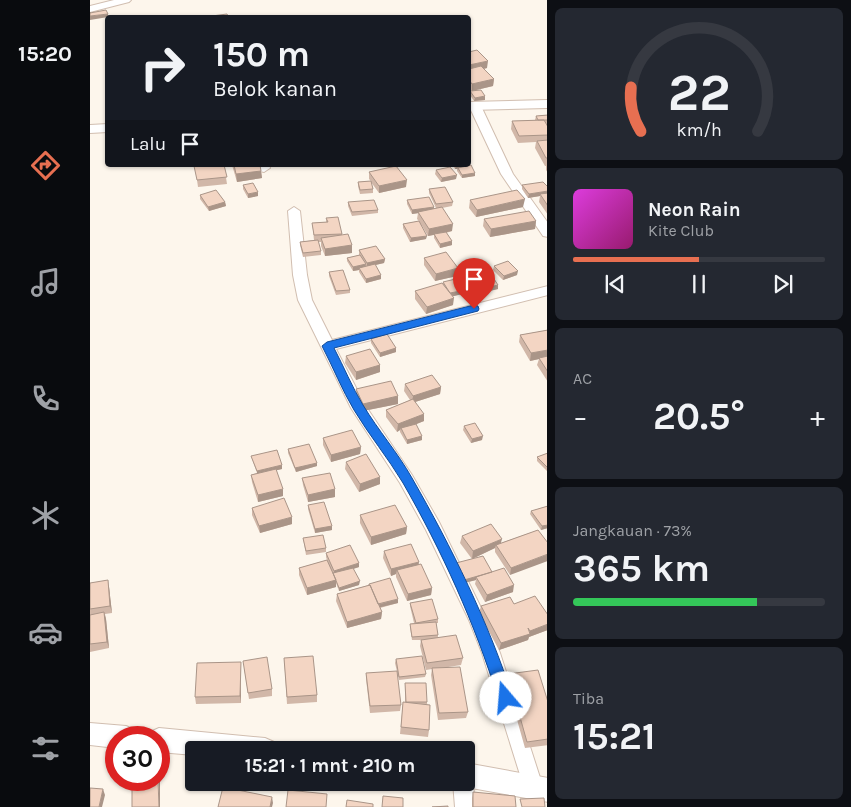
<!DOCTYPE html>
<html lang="id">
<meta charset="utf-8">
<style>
:root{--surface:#171b24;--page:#242831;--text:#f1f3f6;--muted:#9ea1a6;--line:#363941;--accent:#e76f51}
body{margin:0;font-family:Karla,sans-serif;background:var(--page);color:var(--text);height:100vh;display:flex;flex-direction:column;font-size:19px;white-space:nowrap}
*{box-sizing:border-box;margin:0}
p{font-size:16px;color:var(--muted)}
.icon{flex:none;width:28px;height:28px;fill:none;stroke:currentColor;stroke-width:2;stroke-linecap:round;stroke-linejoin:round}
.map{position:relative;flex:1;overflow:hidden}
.side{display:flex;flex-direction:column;gap:8px;padding:8px;background:#0d0f14;width:304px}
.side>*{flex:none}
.banner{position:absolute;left:15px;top:15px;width:366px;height:152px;border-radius:5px;box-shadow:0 1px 4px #0004;background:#171b24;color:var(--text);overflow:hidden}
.speed{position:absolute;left:15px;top:726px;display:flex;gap:10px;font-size:25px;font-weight:700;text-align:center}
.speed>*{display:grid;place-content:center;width:65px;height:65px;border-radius:50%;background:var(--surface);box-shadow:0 1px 4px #0004;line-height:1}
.speed .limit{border:8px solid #d22;background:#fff;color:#111}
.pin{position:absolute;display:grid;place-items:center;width:42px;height:42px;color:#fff;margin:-51px -21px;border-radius:50% 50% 50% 0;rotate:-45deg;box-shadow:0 0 5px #0007}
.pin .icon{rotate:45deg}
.me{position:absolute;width:55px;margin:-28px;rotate:342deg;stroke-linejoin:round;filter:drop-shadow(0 0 4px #0008)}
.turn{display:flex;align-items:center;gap:18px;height:105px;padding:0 25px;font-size:22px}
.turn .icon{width:65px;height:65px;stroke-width:2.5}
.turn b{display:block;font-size:35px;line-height:42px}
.then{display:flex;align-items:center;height:48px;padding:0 25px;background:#0003;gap:10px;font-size:19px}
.big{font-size:38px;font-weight:700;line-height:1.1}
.side .card{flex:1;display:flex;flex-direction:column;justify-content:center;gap:8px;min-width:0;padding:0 18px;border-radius:8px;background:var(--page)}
.side .dial{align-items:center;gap:0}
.dial svg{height:130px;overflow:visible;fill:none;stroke:var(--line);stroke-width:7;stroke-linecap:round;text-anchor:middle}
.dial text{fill:var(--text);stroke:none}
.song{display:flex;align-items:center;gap:15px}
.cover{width:60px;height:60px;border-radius:8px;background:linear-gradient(135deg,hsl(300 70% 55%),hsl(320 70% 35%))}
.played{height:5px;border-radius:2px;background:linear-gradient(90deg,var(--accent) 50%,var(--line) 50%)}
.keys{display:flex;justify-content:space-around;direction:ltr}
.heat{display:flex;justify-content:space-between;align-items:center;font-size:28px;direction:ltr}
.charge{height:8px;border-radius:4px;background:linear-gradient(90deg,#34c759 73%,var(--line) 0)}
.trip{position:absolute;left:95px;top:741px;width:290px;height:50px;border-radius:5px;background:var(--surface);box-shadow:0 1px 4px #0004;font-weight:700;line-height:50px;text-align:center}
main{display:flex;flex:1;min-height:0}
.tab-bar{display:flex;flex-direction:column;width:90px;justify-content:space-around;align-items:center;background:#090b0e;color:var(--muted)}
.tab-bar .icon{width:35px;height:35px}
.tab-bar .selected{color:var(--accent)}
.tab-bar b{font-size:22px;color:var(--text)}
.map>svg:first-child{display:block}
</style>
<main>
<nav class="tab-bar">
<b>15:20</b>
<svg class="icon selected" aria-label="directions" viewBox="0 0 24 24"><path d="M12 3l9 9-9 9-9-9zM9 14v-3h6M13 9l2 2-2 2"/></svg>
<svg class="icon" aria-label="music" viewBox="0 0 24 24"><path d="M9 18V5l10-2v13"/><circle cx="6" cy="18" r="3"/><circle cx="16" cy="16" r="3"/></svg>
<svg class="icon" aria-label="phone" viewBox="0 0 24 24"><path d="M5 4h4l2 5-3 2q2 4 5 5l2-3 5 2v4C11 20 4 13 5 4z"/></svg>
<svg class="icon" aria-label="climate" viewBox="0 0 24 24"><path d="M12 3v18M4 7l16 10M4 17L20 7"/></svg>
<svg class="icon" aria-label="car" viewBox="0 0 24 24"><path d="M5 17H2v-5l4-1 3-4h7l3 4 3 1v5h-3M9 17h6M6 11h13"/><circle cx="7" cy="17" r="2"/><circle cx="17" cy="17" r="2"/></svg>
<svg class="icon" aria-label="filters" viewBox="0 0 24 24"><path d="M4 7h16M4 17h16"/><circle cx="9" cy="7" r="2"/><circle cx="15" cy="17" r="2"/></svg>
</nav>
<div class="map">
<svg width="458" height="807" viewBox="0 0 458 807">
<rect width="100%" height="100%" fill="#fdf6ec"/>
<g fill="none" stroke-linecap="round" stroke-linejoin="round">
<!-- minor casing -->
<g stroke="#d1beb0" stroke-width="2">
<path id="minor" d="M24,0H41L39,2L0,12V6Z
M385,103L391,106L423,174L458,223V237L453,236L411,174L379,106Z
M167,165H179L180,168L174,172L170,171Z
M204,207L210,211L217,275L222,300L242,340L458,286V295L246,349L275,405L322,475L349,522L397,620L410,653L453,787L450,794L443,797L436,794L392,653L379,620L336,530L310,483L261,408L208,300L203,275L198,211Z
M376,774L380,775L383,782L385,807H365L363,782H376Z"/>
</g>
<!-- tertiary casing -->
<g stroke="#d1beb0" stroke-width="2">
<path id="tertiary" d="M458,100V108L379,110V102Z
M18,124V132L0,133V125Z
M0,723L36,726L45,730L48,738H26V748L0,745Z
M69,728L175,738L184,742L187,750H104V755L69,752V738H58L60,732Z
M376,763L458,778V802L376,787L367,784L376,782Z"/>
</g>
<!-- minor -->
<use href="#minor" fill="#fff" fill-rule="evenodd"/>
<!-- tertiary -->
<use href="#tertiary" fill="#fff" fill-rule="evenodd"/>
</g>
<!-- wall -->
<path fill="#d1b7a8" d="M379,52L397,68L394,69L404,79L403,86L382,91L379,88Z
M380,91L395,100L384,101L380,95Z
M458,115V124H456L458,127V173L456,170V166H455L445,148L446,142L428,143L421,129L422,121L445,120L446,116Z
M379,164V166L385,176L372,178L367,171V169H365L363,165H379Z
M99,165H134L137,184L108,187L105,166L100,167Z
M142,165H170L171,171L172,178L147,182Z
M346,170L366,179L351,182L345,174Z
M279,172L316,187L289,193L281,182L283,189V193L270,194L268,186V182L281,181L279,179Z
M153,185L168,196L158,198L153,189Z
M432,185L458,187V215L449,202L450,196L438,198L432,189Z
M339,189L363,202L362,206L352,208L362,231L356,233L362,245L350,248L344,238V235L338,236L331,224L336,239L320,242L313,228V224L329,221L327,219L328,213L322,214L317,204V200L344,209L346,208L339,193Z
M110,195L135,202L136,206L119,211L110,199Z
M380,200L433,207L386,217L379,208Z
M258,202L288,210V213L262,216L258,206Z
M236,218L252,234V235L262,245V253L235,256L231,246V242H228L231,251V255L213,257L210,245V242L224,240L223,230L222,223L236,222Z
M394,219L446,221L445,229L400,237L393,226Z
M269,250L295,259L294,263L285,265L291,279L276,283L269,272V270L263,271L257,261V258L269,255Z
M334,258L367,276L345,281L334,265Z
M404,266L427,275L413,280L403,270Z
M239,272L260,290V293L246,295L239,276Z
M383,277L408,285V289L391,293L383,281Z
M353,282L385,291L363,296V305L336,314L325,299V291L353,284Z
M458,330V382L447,365L449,359L440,361L429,342L430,335Z
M281,339L306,348V352L290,357L281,343Z
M256,356L290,365V372L266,380L255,363Z
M315,384L351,387L350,394L325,402L334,421L326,424L332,440L317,444L310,432V430L307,432L296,417V410L320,400L314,391Z
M266,389L308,396V404L273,411L266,396Z
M374,426L392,440L381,443L373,430Z
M233,438L271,447L270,454L241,462L233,445Z
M198,449L227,463V466L206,472L198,453Z
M458,453V472L447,461V457Z
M161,456L192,465V469L186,470L193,496L168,502L162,482L161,475L167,473L162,459Z
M256,462L290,484L269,492L255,469Z
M212,478L245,489V497L218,502L213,485Z
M218,505L242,526V530L225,533L218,509Z
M458,506V528L451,530L440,514L441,511Z
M162,508L202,524L170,533L162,515Z
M270,515L317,527L316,534L281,545L270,523Z
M448,530L420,575L405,552V548L382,559L370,543L372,536L411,543Z
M213,538L236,548V552L216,555Z
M294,551L328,564L342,588L341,595L317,601L306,577V574L301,576L293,558Z
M236,553L269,567L263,569L269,585L249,591L246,583V587L217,595L209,575V568L237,560L236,557Z
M366,563L402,572L423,592L395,602L385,584L386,580L374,583L366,567Z
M0,583L19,587L22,613L15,614L16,619L19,648L0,652Z
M279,584L308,603L290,608L292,612L291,619L257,628L246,601L247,594L279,585Z
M320,603L348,619V623H346L348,637L373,658L371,665L352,668L378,712L376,718L348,720L341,675L342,669L336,670L330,646L331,640H322L320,627V624L324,623L320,606Z
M424,604L458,624V630L439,637L438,640L409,650L389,613L391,606Z
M194,658L227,695V702L197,704Z
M306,659L336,674L335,677L309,680L305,663Z
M151,662V703L106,704L105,697Z
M154,668L182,689V696L159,699Z
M276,673L311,705L310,711L280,713L276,679Z
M418,674L458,702V745L435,748L416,681Z
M315,683L337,702L339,730L338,737L310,734L313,702L315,703Z
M383,792L426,807H382V798Z"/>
<!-- shaded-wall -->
<path fill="#aa9588" d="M18,14V17L0,20V16Z
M398,61L397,68L379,72V65Z
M404,79L403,86L382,91V84Z
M395,96V100L384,101L385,98Z
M379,164V168H368L367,169H365L366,166L379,165Z
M100,165H115L100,167Z
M171,171L172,178L147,182L146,174Z
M385,173V176L372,178V175Z
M367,175L366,179L351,182L352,178Z
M317,180L316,187L289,193V186Z
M458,191V195L450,194V196L438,198L439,194Z
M168,192V196L158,198V194Z
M435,199L433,207L386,217L387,210Z
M135,202L136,206L119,211L118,207Z
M344,207V211L322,214V210Z
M446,221L445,229L400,237L401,229Z
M363,224L362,231L338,236L339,229Z
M337,236L336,239L320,242L321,238Z
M362,241V245L350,248V244Z
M262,245V253L235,256V249Z
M295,259L294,263L277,267V263Z
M276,264L275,268H269V270L263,271V267Z
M368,268L367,276L345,281L346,274Z
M428,271L427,275L413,280L414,276Z
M291,275V279L276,283V279Z
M408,285V289L391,293V289Z
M386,288L385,291L360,297V293Z
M364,298L363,305L336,314L337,307Z
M306,348V352L290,357V353Z
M458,350V357L440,361L441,353Z
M290,365V372L266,380V372Z
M351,387L350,394L322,403L323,396Z
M308,396V404L273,411V404Z
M334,414V421L312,430L311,428L310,430L307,432L308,424Z
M332,436V440L317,444V440Z
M393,436L392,440L381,443L382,439Z
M271,447L270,454L241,462V455Z
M227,463V466L206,472L205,468Z
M192,465V469L167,475V471Z
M290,477V484L269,492L270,484Z
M193,489V496L168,502V495Z
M245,489V497L218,502V495Z
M202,517V524L170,533L169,526Z
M458,525V528L451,530L452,526Z
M242,526V530L225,533V529Z
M317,527L316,534L281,545V537Z
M412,539L410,546L406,545L405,548L382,559L383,551Z
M458,554V561L420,575L421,568Z
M329,562L328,569L307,570L306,574L301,576V569Z
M269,563V567L244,575V571Z
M402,572L386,577V580L374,583V580Z
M18,580L19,587L22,613L20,606Z
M246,580V587L217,595V588Z
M270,581L269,585L249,591V588Z
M424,585L423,592L395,602L397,595Z
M342,588L341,595L317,601L318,594Z
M308,599V603L287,608V605Z
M14,612L16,619L19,648L17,642Z
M292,612L291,619L257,628V622Z
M458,624V630L439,637L438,640L409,650L411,643L439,634L440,631Z
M151,662V703L150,696Z
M69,776L70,779V807H69Z
M13,789L15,795L12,807H9Z
M182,797L183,803L182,807H180Z"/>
<!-- building -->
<path fill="#f3d5c3" stroke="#aa9588" d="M16,10L18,14L0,16V12V13Z
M137,14L139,18H122V16Z
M387,50L398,61L379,65V52Z
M391,66L404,79L382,84L379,80V69Z
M391,90L395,96L385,98L380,91Z
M458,115V120H448L446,116Z
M454,120L458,127V135L429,136L422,121Z
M458,140V158H456L447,141Z
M113,165H134L137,177L107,180L104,166Z
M144,165H170L171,171L146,174Z
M381,165L385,173L372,175L368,168Z
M306,166L317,180L289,186L279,172Z
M360,167L367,175L352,178L346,170Z
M281,181L283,189L270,190L268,182Z
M453,182L458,187V191L439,194L432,185Z
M163,183L168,192L158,194L153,185Z
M355,187L363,202L346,204L339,189Z
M126,190L135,202L118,207L110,195Z
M427,190L435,199L387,210L380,200Z
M458,193V206L450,194Z
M339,197L344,207L322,210L317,200Z
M284,200L288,210L262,212L258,202Z
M352,207L363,224L339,229L328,212Z
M439,211L446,221L401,229L394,219Z
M248,217L252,234L224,235L222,223L238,222L236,218Z
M329,221L337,236L321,238L313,224Z
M356,232L362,241L350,244L344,234Z
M258,234L262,245L235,249L231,238Z
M228,240L231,251L213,253L210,242Z
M286,246L295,259L277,263L269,250Z
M356,252L368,268L346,274L334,258Z
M270,255L276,264L263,267L257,258Z
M418,261L428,271L414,276L404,266Z
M285,264L291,275L276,279L269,268Z
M253,270L260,290L246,291L239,272Z
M400,273L408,285L391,289L383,277Z
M378,276L386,288L360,293L353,282Z
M352,283L364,298L337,307L325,291Z
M458,330V350L441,353L430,335Z
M297,334L306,348L290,353L281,339Z
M280,349L290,365L266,372L256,356Z
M458,356V372L449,358Z
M342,375L351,387L323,396L315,384Z
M301,381L308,396L273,404L266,389Z
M323,399L334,414L308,424L296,410Z
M385,423L393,436L382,439L374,426Z
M326,424L332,436L317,440L311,428Z
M262,430L271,447L241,455L233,438Z
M219,444L227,463L205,468L198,449Z
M187,450L192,465L167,471L161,456Z
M458,453V468L447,457Z
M276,454L290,477L270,484L256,462Z
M186,469L193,489L168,495L161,475Z
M240,473L245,489L218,495L212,478Z
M194,498L202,517L169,526L162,508Z
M234,502L242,526L225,529L218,505Z
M305,505L317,527L281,537L270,515Z
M458,506V525L452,526L441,511Z
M401,524L412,539L383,551L372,536Z
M448,530L458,543V554L421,568L406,545Z
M233,535L236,548L216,551L213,538Z
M321,544L329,562L301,569L294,551Z
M260,545L269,563L244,571L236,553Z
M393,556L402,572L374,580L366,563Z
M237,560L246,580L217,588L209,568Z
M331,564L342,588L318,594L307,570Z
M263,568L270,581L249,588L243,573Z
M414,568L424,585L397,595L386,577Z
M300,578L308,599L288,604L280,585H279V584Z
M18,580L20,606L0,609V583Z
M280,585L292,612L257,622L247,594Z
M445,596L458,615V624L440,631L438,628L440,634L411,643L391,606L420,597L424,604Z
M342,599L348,619L326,623L320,603Z
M14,612L17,642L0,644V615Z
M346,622L348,635L322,637L320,624Z
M366,635L373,658L337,663L331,640Z
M223,656L227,695L197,697L194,658Z
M332,656L336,674L309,677L306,659Z
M177,657L182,689L158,693L153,661Z
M151,662L150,696L105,697L107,663Z
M370,667L378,712L349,713L342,668Z
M448,670L458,702V739L437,742L418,674Z
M307,671L311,705L280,706L276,673Z
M315,683H336L337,702H316Z
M313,702L340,705L339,730L311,727Z
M42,780H68L69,807H42Z
M133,787L182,797L180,807H128Z
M0,788L13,789L9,807H0Z
M198,790L237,794L236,807H196Z
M383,792L425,796L426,807H383Z
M293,796L313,798V807H292Z
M454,798L455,807H432L430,799Z
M257,800L283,804V807H256Z
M358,806V807H342Z"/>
<!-- route -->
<path fill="#1a73e8" stroke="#114b97" d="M384,305L388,306L389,309L388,311L244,348C254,367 262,387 273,405C288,430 308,453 322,478C362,548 398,621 423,698L421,703L416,705L411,703L408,698C385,624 352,551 313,483C298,458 279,435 264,410C252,390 243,367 232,346L237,342Z"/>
</svg>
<div class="speed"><div class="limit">30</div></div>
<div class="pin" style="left:384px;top:309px;background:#d93025"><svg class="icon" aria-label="arrive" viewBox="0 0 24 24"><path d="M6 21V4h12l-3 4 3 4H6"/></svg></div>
<svg class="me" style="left:416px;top:698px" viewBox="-20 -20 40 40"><circle r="19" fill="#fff"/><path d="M0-13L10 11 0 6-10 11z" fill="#1a73e8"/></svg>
<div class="trip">15:21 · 1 mnt · 210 m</div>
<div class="banner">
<div class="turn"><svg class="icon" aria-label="right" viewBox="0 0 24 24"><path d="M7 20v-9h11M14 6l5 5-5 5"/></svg><div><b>150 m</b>Belok kanan</div></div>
<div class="then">Lalu<svg class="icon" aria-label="arrive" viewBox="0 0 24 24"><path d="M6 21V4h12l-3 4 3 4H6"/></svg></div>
</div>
</div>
<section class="side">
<div class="card dial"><svg viewBox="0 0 100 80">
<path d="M14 69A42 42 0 1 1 86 69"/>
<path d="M14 69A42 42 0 0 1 8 42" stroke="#e76f51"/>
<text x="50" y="56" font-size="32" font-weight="700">22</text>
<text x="50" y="72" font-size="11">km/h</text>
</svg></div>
<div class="card">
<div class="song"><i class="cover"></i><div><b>Neon Rain</b><p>Kite Club</p></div></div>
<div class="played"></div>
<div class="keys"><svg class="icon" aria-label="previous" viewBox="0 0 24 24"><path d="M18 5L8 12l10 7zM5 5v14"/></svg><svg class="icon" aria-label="pause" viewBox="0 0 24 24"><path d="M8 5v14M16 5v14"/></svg><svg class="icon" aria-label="next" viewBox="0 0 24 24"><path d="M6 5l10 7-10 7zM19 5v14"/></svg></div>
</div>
<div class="card"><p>AC</p>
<div class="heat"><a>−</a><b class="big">20.5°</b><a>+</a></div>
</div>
<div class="card"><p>Jangkauan · 73%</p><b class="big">365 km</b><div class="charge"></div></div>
<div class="card"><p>Tiba</p><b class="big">15:21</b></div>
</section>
</main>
